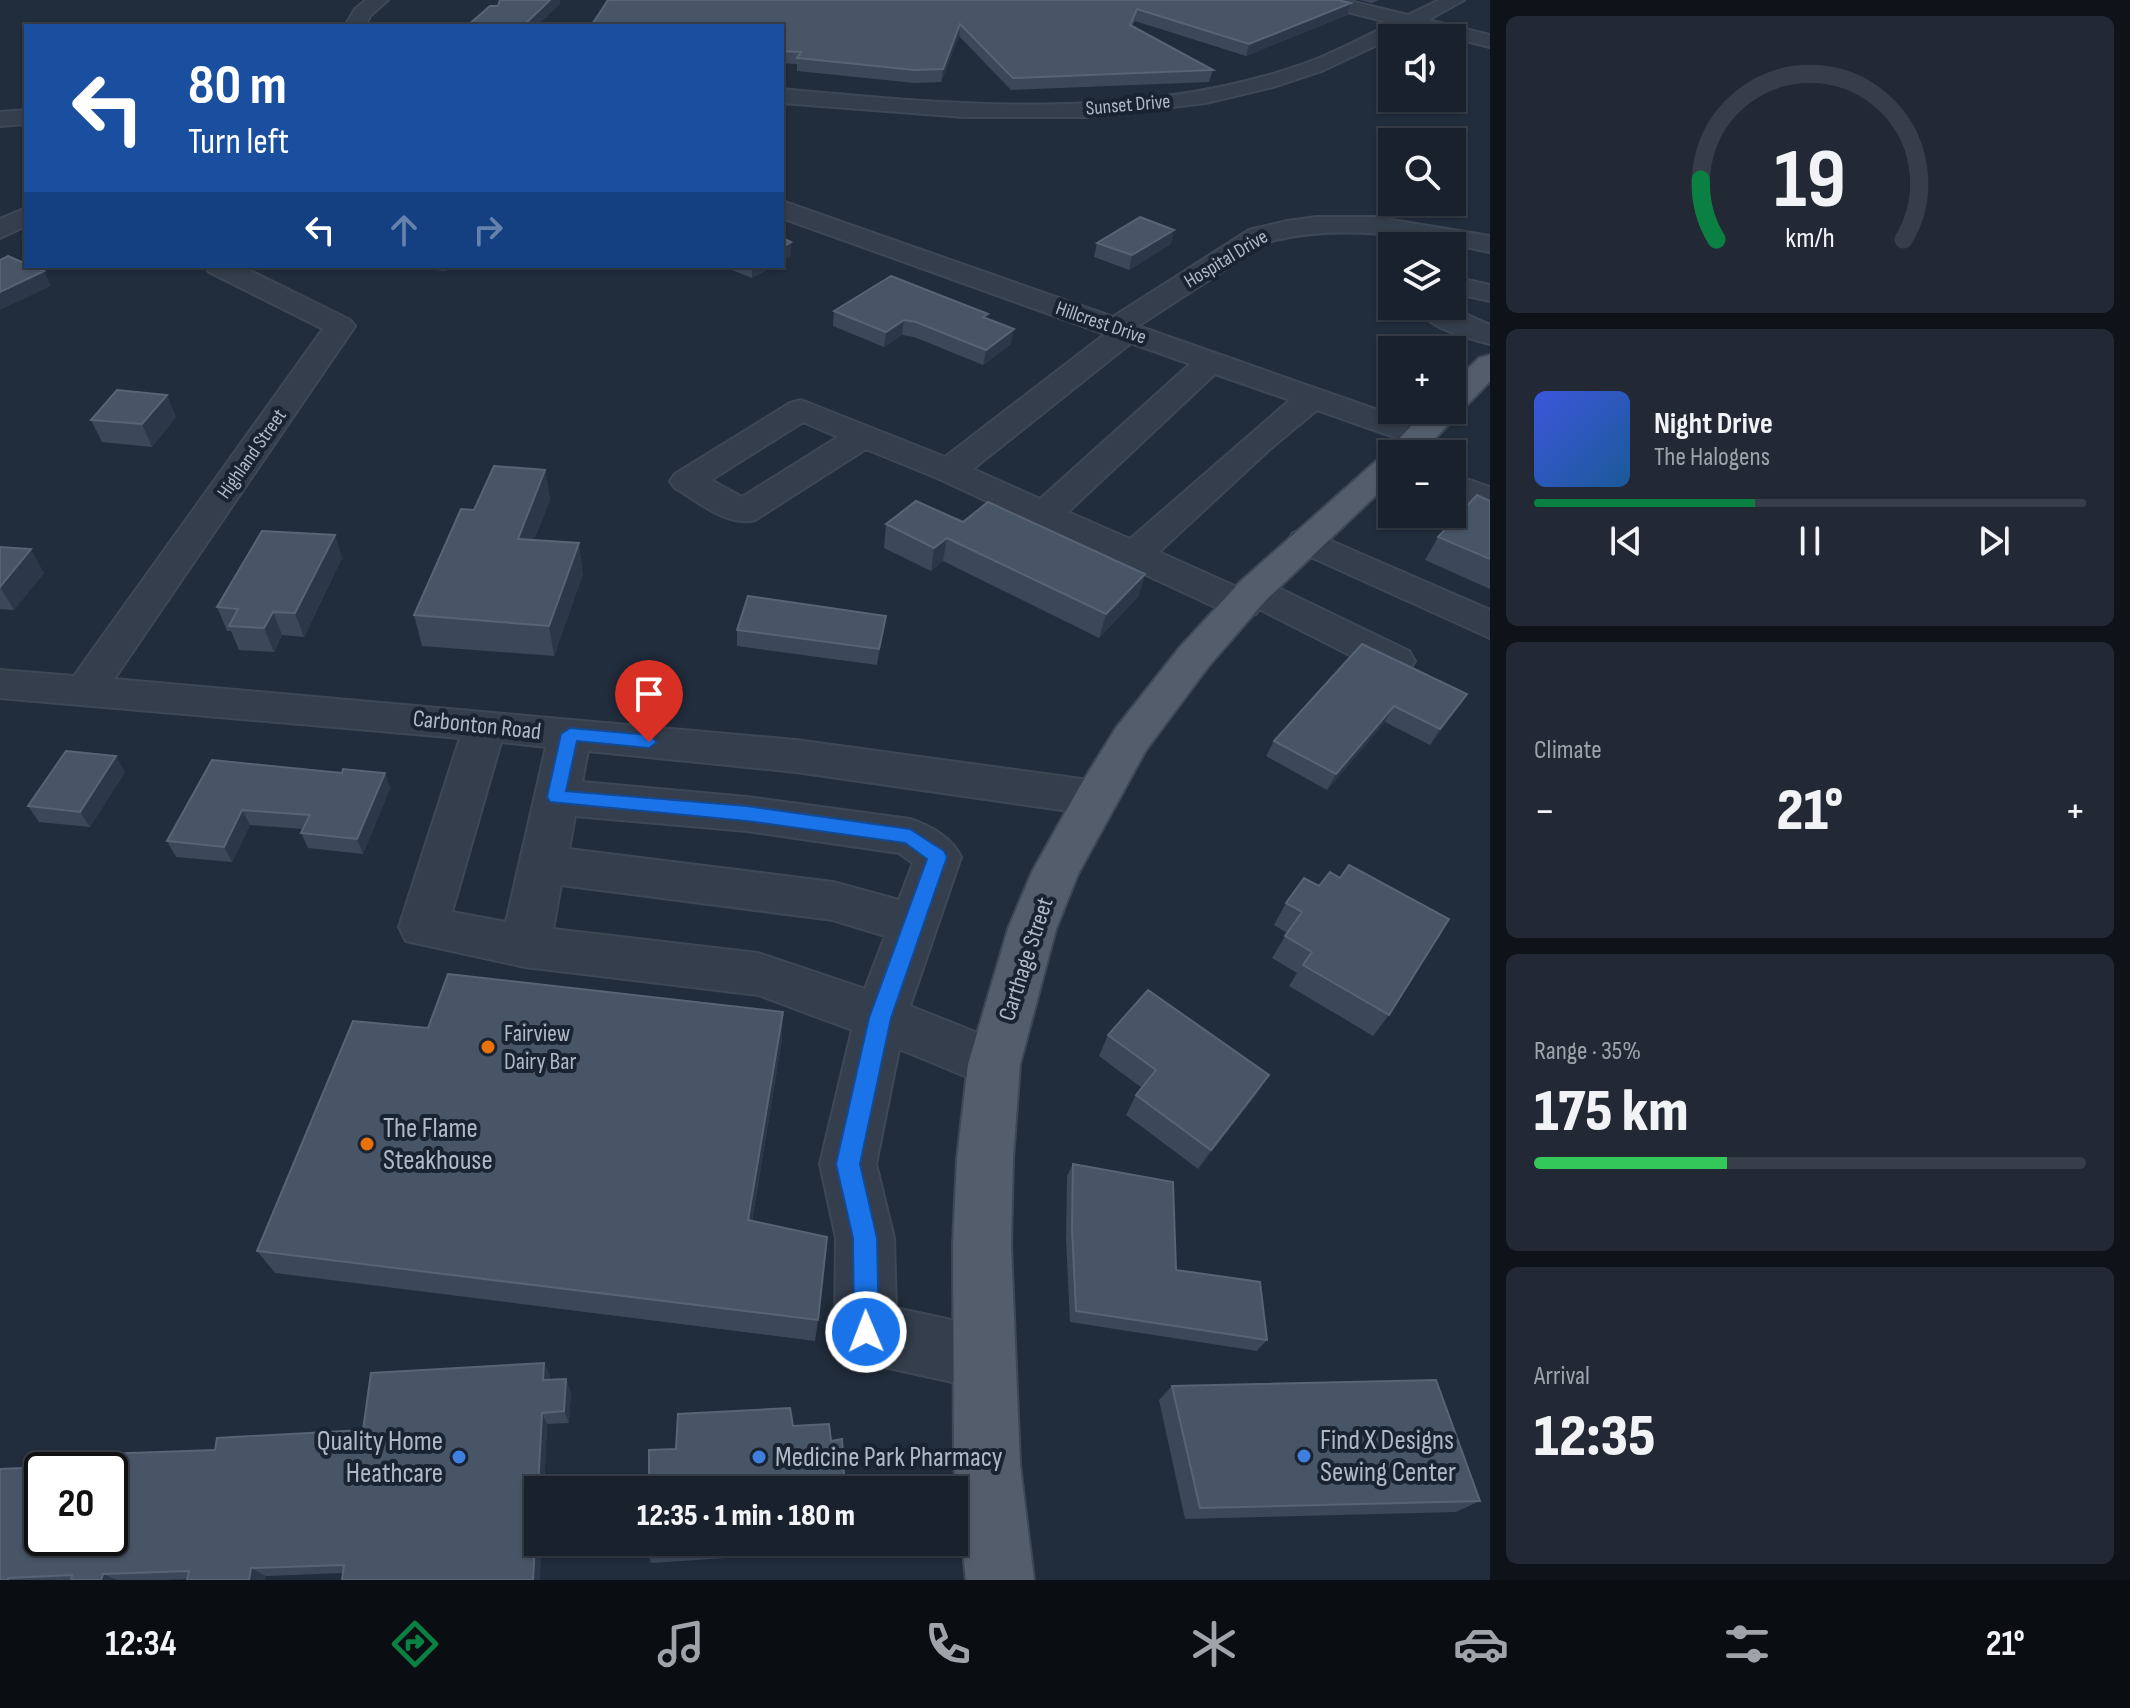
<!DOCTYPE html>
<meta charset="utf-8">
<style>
:root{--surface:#19212d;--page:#222935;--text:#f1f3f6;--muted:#9fa3aa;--line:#373e49;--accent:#0b8043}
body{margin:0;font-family:"Sofia Sans Condensed",sans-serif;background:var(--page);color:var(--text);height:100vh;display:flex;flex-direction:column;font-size:30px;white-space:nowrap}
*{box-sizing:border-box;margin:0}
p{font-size:26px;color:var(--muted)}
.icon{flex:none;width:44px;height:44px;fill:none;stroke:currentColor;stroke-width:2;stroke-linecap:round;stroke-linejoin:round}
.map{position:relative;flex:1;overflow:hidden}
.sheet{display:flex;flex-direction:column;gap:16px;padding:16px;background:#0e1219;width:640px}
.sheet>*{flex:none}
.guide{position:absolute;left:24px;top:24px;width:760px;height:244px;border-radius:0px;box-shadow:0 2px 6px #0004,0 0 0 2px var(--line);background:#1a4fa0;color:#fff;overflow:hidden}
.tools{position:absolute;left:1378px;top:24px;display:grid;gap:16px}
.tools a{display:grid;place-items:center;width:88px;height:88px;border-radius:0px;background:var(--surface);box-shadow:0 2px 6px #0004,0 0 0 2px var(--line);font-size:40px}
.speed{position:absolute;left:24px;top:1452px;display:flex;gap:16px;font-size:40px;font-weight:700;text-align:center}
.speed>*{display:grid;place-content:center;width:104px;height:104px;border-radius:50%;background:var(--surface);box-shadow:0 2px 6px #0004,0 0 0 2px var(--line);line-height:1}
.speed .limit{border:4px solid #111;border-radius:12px;background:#fff;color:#111}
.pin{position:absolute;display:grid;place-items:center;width:68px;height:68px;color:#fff;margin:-82px -34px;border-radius:50% 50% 50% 0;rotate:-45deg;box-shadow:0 0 8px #0007}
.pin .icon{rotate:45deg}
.me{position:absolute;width:88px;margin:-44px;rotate:359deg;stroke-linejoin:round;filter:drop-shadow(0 0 6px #0008)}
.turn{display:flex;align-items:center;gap:28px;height:168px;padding:0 32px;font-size:36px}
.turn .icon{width:104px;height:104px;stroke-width:2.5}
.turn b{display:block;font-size:56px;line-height:68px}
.lanes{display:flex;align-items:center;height:76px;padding:0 32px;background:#0003;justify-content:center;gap:40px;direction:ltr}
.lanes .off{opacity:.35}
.big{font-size:60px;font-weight:800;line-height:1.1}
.sheet .tile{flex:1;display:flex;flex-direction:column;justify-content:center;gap:12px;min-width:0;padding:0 28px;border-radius:12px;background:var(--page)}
.sheet .dial{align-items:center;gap:0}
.dial svg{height:208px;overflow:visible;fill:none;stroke:var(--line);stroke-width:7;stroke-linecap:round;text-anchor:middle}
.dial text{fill:var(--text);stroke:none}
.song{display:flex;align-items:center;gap:24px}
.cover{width:96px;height:96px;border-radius:12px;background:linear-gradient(135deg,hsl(230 70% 55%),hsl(210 70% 35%))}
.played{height:8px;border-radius:4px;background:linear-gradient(90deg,var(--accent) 40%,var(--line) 40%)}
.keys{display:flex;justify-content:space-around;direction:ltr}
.heat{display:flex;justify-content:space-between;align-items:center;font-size:44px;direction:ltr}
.charge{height:12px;border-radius:6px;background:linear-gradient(90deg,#34c759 35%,var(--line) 0)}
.trip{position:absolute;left:524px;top:1476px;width:444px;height:80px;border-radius:0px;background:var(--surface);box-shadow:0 2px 6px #0004,0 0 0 2px var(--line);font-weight:800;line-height:80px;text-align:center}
.dock{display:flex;height:128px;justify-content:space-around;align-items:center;background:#0a0d12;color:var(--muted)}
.dock .icon{width:56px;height:56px}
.dock .on{color:var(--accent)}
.dock b{font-size:36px;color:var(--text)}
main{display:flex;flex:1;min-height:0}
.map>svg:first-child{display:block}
</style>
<main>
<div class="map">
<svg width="1490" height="1580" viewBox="0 0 1490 1580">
<rect width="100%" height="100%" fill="#212c3c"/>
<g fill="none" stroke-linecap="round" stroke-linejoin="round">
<!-- minor casing -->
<g stroke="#3e4755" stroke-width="4">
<path id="minor" d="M366,0H388L370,16L365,26H345L355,9Z
M1312,0H1346L1408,15L1439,0H1464L1428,20L1490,35V47L1413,28L1324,70L1273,87L1206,103L1086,117H964L782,103V89C953,105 1132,122 1298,66C1331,55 1362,38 1392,23L1315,4Z
M26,110V124L0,126V112Z
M782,201L1113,317L1249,230L1287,221L1316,217H1374L1490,236V252C1416,237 1342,222 1267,242L1138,326L1432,429L1436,436L1432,443L1420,446L1317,410L1270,449L1159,552L1237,587L1240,582L1253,579L1266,582L1409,651L1415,661L1409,671L1395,675L1381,671L1259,609L1256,614L1243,617L1230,614L937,478L866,449L755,520C727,527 699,502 675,488L670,481L675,474L790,403L801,400L945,457L1105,334L782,218ZM1131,343L1190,364L1040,499L973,469ZM1215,374L1290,400L1130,539L1068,512ZM803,422L838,437L742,497L711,480Z
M26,208V226L0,238V219Z
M205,266H241L350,320L355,326L114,679L796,740L1096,781L1112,786L1118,798L1112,810L1096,815L796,772L588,751L582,782L747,797L910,819C931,826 951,837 961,857L910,1006L1013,1047L1020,1064L1013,1081L994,1088L899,1049L876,1164L894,1238L896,1308L984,1327L1006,1336L1015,1358L1006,1380L984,1389L866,1363L844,1354L835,1332L836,1238L820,1164L852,1030L758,995L525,967L406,941L399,927L460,738L0,698V670L74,676L323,329L209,272ZM501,742L546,747L506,922L452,912ZM575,816L747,831L899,853L913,863L899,900L833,882L569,849ZM561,885L833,920L885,936L865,989L758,953L553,929Z
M1463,279L1490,285V301L1467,296L1452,301V282Z
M1414,306H1448L1490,325V344C1465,338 1429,328 1414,306Z
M1452,474L1490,487V509L1452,496Z
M1306,530L1490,610V638L1293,549L1288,541L1293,533Z"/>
</g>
<!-- major casing -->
<g stroke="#3e4755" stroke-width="4">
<path id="major" d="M1490,355V381L1420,454H1392V480L1266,600L1208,667L1146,750L1078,874L1056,929L1020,1064L1013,1159L1011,1244L1020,1465L1034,1580H966L954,1465L953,1244L957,1159L968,1064L1008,929L1032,872L1080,786L1116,728L1180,647L1240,582L1384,454L1427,410H1452V384L1479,358Z"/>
</g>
<!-- minor -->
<use href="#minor" fill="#353e4c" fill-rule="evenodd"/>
<!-- major -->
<use href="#major" fill="#535d6c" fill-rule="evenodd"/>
</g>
<!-- wall -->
<path fill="#3c485a" d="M608,0L1351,3L1347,15L1246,56L1135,21L1132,26L1213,70L1209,82L1011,90L959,36L941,82L914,83L797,71V64L782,63V26Z
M1359,0H1379L1372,3Z
M1097,243L1171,244L1129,270L1094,257Z
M388,266H447L446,271Z
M722,266H774L752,278Z
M834,311L987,319L1011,344L983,365L914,337L902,335L884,347L833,326Z
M176,417L152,447L102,442L91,420Z
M545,470L550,500L534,540L583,574L554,656L422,646L414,615L474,510Z
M1490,501V589L1425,560L1438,537Z
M963,522L1145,574L1138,597L1099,638L943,561L931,571L884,548L886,524Z
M335,535L342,558L304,637L282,635L274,652L239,650L231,631H227L217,607Z
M0,547L44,573L14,610L0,609Z
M886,616L877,665L737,646V630Z
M1362,644L1467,694L1457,709L1430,745L1385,722L1327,790L1266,756L1274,741Z
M212,760L342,773H385L390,788L363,854L308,848L301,833L303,829L250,825L232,862L176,857L167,841Z
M125,772L90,827L39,822L28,806Z
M1304,878L1389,1015L1373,1036L1289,986L1297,973L1272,958L1287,933L1274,925L1286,903Z
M428,1028L782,1039L752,1221L818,1320L815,1341L275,1273L257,1251Z
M1108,1035L1269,1075L1256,1095L1198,1169L1126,1115L1136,1095L1142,1088L1099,1056Z
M1073,1164L1176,1270L1267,1340L1257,1351L1070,1322L1066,1239L1067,1176Z
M544,1363L550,1376L549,1380L571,1391L569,1423L547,1424L544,1490H538L343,1573L166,1580H0L69,1466L215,1450L363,1430Z
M1172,1386L1480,1501L1456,1512L1185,1519L1159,1400Z
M648,1542H847L844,1550L651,1563L648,1553Z"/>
<!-- shaded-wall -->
<path fill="#2c3849" d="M550,0H560V4L537,26H523Z
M1351,3L1347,15L1246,56L1249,44Z
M960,24L959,36L941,82L943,69Z
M1174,230L1171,244L1129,270L1132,255Z
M791,242V256L782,261V247Z
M752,266H774L752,278Z
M44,271L51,286L0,310V292Z
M904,320L902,335L884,347L886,332Z
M1014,329L1011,344L983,365L986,350Z
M167,395L176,417L152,447L142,424Z
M545,470L550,500L523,569L518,539Z
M335,535L342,558L304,637L295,613Z
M947,538L943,561L931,571L934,548Z
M579,543L583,574L554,656L549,626Z
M31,549L44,573L14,610L0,587Z
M1145,574L1138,597L1099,638L1106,614Z
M273,612L282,635L274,652L264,628Z
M886,616L884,632L877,665L879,649Z
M1467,694L1457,709L1430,745L1440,729Z
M1394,706L1385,722L1327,790L1336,774Z
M116,756L125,772L90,827L80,812Z
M385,773L390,788L363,854L357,839Z
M242,810L250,825L232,862L224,847Z
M783,1012L782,1039L748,1243V1220Z
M1269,1075L1256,1095L1198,1169L1211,1150Z
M544,1363L550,1376L549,1393L543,1380Z
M566,1379L571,1391L569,1423L564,1411Z
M542,1413L547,1424L544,1490H538V1542H542L540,1580H533Z
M251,1568L266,1576L265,1580H249Z
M103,1574L117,1580H101Z"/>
<!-- building -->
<path fill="#485566" stroke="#586475" stroke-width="2" fill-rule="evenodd" d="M500,0H550L523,26H467L490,6H498Z
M608,0H1338L1351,3L1249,44L1137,9L1130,25L1213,70L1013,78L960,24L943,69L915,70L797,58L801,52L782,51V26H591Z
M1140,217L1174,230L1132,255L1097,243Z
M782,238L791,242L782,247Z
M8,256L26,264V266H31L44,271L0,292V260Z
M891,276L988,314L983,317L1014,329L986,350L916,322L904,320L886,332L834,311Z
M117,390L167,395L142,424L91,420Z
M494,466L545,470L518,539L579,543L549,626L414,615L461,509L474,510Z
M1477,495L1490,501V559L1438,537Z
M916,501L963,522L988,502L1145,574L1106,614L947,538L934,548L886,524Z
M262,531L335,535L295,613L273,612L264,628L229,626L238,609L217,607Z
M0,547L31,549L0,587Z
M748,596L886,616L879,649L737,630Z
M1362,644L1467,694L1440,729L1394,706L1336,774L1274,741Z
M66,751L116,756L80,812L28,806Z
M212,760L342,773L343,769L385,773L357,839L301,833L310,815L242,810L224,847L167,841Z
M1349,865L1449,919L1389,1015L1303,965L1312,952L1285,936L1302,912L1286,903L1304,878L1319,886L1330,872L1340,878Z
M448,974L783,1012L748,1220L827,1237L818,1320L257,1251L353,1021L428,1028Z
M1148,990L1269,1075L1211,1150L1136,1095L1156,1070L1108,1035Z
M1073,1164L1173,1182L1176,1270L1260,1282L1267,1340L1076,1311L1072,1228Z
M544,1363L543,1380L566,1379L564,1411L542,1413L533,1580H342L344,1565L251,1568L249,1580H187L189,1571L103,1574L101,1580H71L72,1575L8,1578V1580H0V1469L69,1466L73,1455L215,1450L217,1438L363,1430L371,1373ZM42,1470H110V1538H42Z
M1436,1380L1480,1501L1200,1508L1172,1386Z
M790,1408L793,1426L829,1424L831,1441L842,1439L845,1490H649V1450L676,1449L678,1414Z
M648,1542H817L648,1553Z"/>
<!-- route -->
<path fill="#1a73e8" stroke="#114b97" stroke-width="2" d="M570,728L649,735L657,742L649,748L577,741L566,791L747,806L910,829L944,851L947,857L891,1018L860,1164L877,1238L879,1332L875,1341L866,1344L857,1341L854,1332L853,1238L836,1164L869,1018L927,859L905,843L747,821L550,802L547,797L561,734Z"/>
<!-- markers -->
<g fill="#e8710a" stroke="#1a2331" stroke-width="3">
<circle cx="488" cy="1047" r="8"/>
<circle cx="367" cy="1144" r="8"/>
</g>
<g fill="#3f7fe0" stroke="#1a2331" stroke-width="3">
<circle cx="1304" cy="1456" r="8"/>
<circle cx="459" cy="1457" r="8"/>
<circle cx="759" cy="1457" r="8"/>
</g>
<g text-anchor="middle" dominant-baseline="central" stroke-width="8" stroke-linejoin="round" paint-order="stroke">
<!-- far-street labels -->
<g font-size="20" fill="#b0b9c8" stroke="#1a2331">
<text transform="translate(1128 105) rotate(-5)">Sunset Drive</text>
<text transform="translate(1226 259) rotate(-31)">Hospital Drive</text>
<text transform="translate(1101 323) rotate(19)">Hillcrest Drive</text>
<text transform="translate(252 454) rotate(-55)">Highland Street</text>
</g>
<!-- street labels -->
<g font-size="24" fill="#b0b9c8" stroke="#1a2331">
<text transform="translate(477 725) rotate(6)">Carbonton Road</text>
<text transform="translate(1026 959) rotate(-72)">Carthage Street</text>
</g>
<!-- poi labels -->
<g font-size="24" fill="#b0b9c8" stroke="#1a2331" text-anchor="start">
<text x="504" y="1033">Fairview<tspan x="504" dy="28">Dairy Bar</tspan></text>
</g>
<!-- near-poi labels -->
<g font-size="28" fill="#b0b9c8" stroke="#1a2331" text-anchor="start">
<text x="383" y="1128">The Flame<tspan x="383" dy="32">Steakhouse</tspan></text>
<text x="1320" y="1440">Find X Designs<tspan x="1320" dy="32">Sewing Center</tspan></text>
<text x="443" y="1441" text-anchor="end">Quality Home<tspan x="443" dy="32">Heathcare</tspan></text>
<text x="775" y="1457">Medicine Park Pharmacy</text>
</g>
</g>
</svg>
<div class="tools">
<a><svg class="icon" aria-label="sound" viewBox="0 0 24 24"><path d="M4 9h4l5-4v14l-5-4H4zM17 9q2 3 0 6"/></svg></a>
<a><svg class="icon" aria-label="search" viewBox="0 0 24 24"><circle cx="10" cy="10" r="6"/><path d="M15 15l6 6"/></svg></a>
<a><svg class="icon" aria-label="layers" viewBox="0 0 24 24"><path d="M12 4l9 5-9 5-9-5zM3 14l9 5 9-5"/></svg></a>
<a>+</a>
<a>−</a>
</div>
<div class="speed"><div class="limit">20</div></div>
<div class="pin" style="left:649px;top:742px;background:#d93025"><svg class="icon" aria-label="arrive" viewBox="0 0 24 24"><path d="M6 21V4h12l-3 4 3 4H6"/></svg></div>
<svg class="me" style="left:866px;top:1332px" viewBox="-20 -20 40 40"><circle r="17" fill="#1a73e8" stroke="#fff" stroke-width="3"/><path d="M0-11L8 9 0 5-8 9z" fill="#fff"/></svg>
<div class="trip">12:35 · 1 min · 180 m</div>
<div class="guide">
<div class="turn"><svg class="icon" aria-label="left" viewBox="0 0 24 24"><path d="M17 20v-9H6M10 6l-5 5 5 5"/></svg><div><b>80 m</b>Turn left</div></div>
<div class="lanes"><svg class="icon" aria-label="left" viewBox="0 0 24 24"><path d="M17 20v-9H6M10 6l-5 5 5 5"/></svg><svg class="icon off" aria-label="ahead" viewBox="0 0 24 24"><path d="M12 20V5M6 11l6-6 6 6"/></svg><svg class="icon off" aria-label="right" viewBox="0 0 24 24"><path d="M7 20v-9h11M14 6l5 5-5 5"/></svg></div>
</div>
</div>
<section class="sheet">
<div class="tile dial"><svg viewBox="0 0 100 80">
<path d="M14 69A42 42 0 1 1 86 69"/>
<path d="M14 69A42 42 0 0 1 8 46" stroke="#0b8043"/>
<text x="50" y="56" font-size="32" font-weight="700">19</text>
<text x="50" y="72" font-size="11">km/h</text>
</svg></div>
<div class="tile">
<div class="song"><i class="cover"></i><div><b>Night Drive</b><p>The Halogens</p></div></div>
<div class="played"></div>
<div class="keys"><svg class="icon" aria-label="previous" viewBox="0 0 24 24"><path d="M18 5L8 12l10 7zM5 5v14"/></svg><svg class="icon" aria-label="pause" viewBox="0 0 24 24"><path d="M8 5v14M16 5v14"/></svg><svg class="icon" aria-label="next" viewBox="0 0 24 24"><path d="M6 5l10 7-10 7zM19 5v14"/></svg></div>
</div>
<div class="tile"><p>Climate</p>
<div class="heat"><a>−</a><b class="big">21°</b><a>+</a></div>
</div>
<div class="tile"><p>Range · 35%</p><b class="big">175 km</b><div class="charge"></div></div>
<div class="tile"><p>Arrival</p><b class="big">12:35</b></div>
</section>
</main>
<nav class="dock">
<b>12:34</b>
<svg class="icon on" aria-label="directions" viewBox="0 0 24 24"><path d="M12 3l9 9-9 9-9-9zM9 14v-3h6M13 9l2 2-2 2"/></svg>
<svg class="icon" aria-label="music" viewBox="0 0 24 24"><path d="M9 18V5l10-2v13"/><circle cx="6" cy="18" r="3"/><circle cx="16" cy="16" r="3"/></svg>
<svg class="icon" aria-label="phone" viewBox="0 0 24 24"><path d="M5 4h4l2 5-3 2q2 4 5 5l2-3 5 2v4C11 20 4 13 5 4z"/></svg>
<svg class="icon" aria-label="climate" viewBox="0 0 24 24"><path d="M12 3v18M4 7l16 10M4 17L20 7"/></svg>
<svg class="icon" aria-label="car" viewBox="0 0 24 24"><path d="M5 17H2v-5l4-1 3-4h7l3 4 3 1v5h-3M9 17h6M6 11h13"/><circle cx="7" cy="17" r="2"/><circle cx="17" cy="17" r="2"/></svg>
<svg class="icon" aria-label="filters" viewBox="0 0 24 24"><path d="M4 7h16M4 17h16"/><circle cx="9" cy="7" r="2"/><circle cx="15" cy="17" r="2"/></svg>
<b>21°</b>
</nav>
